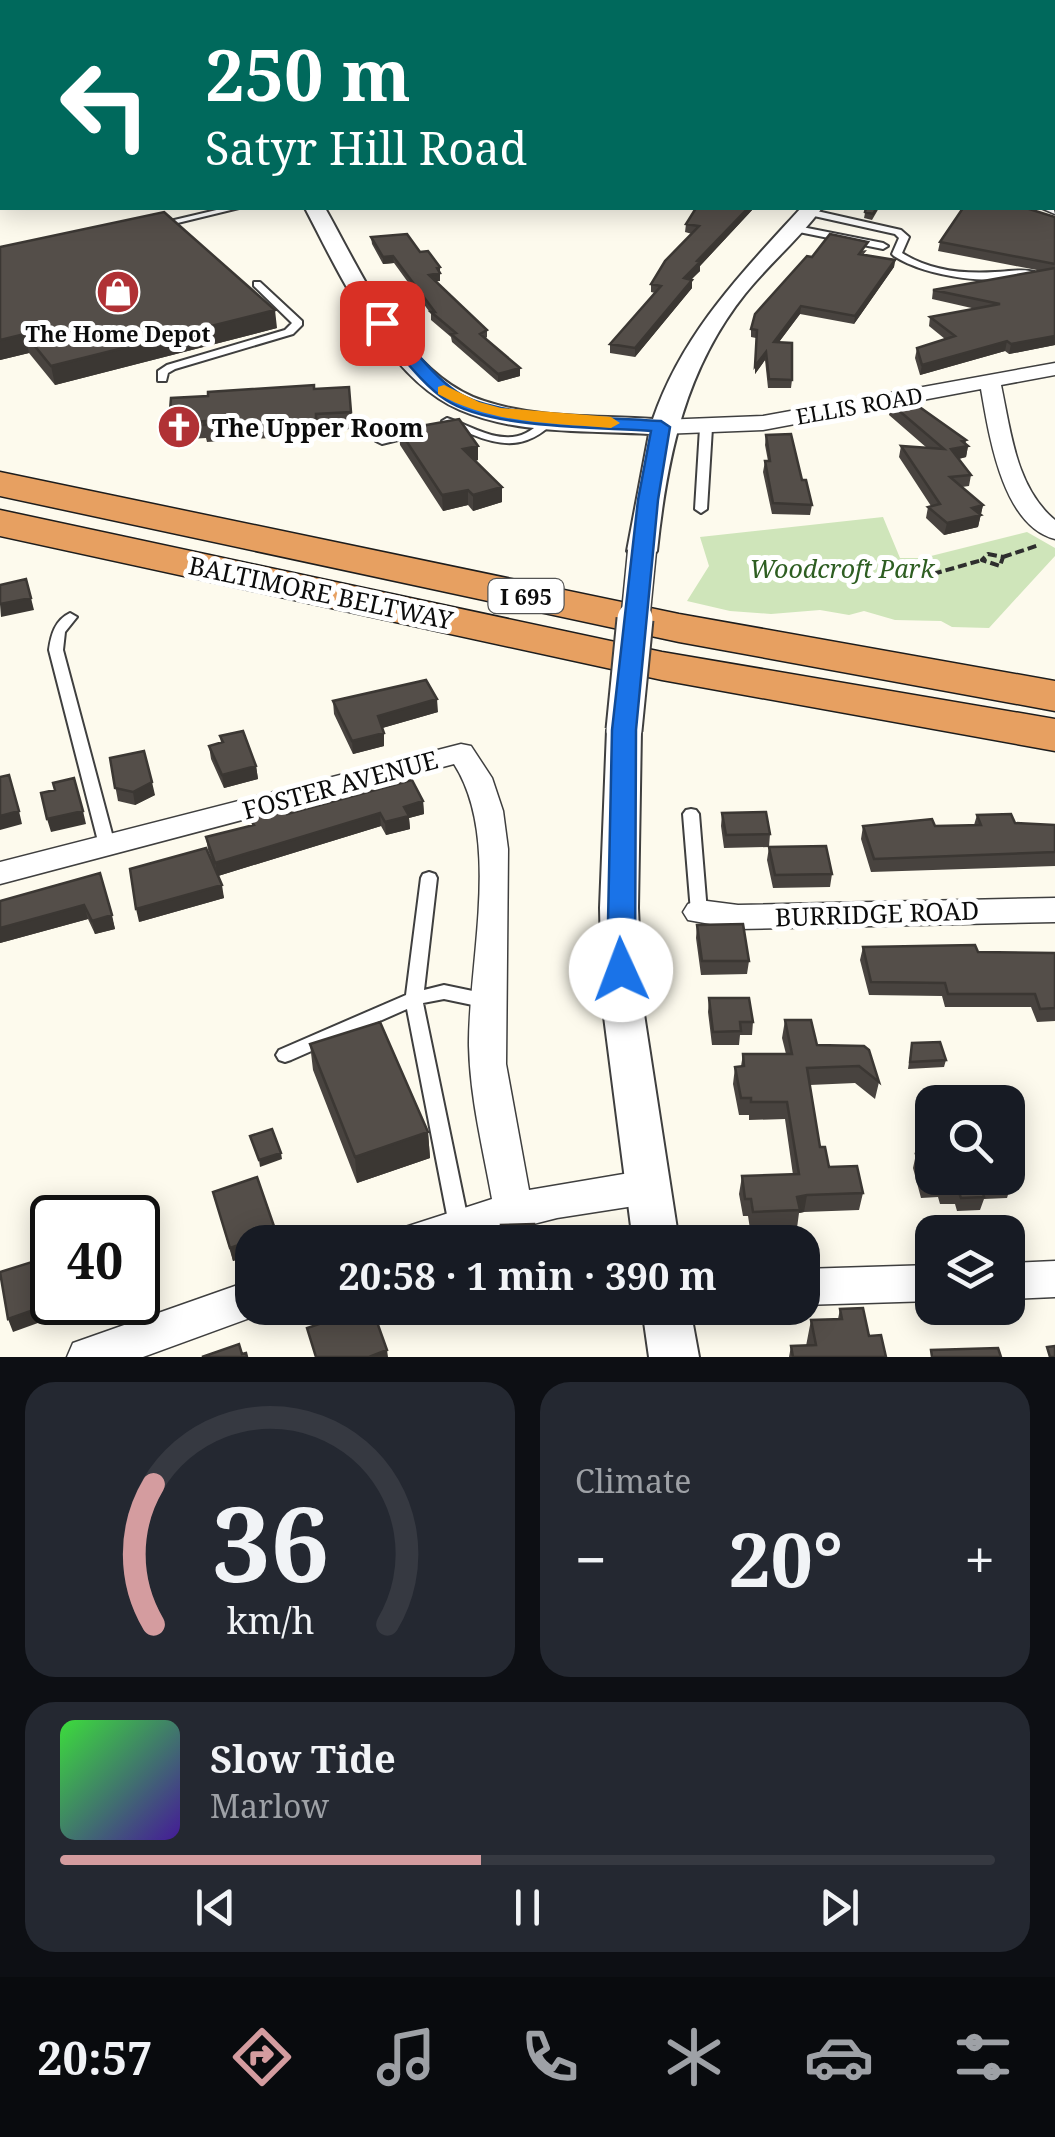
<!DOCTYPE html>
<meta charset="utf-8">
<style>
:root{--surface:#171b24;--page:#242831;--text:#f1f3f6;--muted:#9ea1a6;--line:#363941;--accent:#d49c9f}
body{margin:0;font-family:"Noto Serif",serif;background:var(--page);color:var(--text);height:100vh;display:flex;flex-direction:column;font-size:38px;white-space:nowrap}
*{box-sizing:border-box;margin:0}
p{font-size:32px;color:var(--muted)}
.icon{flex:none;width:55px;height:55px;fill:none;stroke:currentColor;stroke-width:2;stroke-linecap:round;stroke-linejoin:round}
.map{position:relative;height:1357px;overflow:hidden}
.details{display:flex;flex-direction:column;gap:25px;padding:25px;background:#0d0f14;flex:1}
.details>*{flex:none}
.guide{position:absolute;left:0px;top:0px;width:1055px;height:210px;box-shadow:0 5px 25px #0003;background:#00695c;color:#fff;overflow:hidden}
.tools{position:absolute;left:915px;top:1085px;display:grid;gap:20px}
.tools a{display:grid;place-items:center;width:110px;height:110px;border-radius:20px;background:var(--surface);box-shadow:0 5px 25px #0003;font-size:50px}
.speed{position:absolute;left:30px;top:1195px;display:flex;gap:20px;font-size:50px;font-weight:700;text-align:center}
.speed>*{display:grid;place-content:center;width:130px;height:130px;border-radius:50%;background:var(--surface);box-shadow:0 5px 25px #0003;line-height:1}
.speed .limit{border:5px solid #111;border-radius:15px;background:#fff;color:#111}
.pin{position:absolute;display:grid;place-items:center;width:85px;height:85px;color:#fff;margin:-42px;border-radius:20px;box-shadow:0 5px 15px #0006}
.me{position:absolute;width:110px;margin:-55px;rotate:358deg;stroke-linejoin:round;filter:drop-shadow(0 0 8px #0008)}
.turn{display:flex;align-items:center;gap:35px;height:210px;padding:0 40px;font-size:45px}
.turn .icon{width:130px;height:130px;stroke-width:2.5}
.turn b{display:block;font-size:70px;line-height:85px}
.big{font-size:75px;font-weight:700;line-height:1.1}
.details .tile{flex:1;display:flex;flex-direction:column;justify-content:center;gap:15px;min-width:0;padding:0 35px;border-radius:30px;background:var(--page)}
.details .dial{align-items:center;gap:0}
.dial svg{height:260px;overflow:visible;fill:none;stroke:var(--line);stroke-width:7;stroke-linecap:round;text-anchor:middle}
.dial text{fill:var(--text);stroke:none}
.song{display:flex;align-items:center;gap:30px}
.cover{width:120px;height:120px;border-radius:15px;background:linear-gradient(135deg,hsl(120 70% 55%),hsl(260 70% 35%))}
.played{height:10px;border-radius:5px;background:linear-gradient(90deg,var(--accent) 45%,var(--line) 45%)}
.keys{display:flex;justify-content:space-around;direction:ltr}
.heat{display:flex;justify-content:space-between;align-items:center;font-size:55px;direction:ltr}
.details .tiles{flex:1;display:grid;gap:25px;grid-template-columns:1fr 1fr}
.tile:last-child{grid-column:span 2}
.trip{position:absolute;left:235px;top:1225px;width:585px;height:100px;border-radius:30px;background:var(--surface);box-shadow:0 5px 25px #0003;font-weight:700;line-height:100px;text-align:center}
.tab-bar{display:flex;height:160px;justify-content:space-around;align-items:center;background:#090b0e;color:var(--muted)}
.tab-bar .icon{width:70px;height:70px}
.tab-bar .active{color:var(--accent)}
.tab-bar b{font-size:45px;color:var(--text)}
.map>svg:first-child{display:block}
</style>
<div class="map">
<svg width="1055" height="1357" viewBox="0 0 1055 1357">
<rect width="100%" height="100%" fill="#fdfaed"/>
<!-- green -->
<path fill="#cfe5ba" d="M883,517L900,558H923L1027,532L1055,548V556L989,628L952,627L941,621L895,620L864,611L849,615L820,610L771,614L730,611L687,601L709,566L700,537Z"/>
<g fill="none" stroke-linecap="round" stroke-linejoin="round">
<!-- service casing -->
<g stroke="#3f3f3f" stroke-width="4">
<path id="service" d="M0,0H5V1L0,3Z
M268,0H275L273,2H267Z
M618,0H690L693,2H615Z
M0,114H2V119H0Z
M0,126H2V132H0Z
M0,167H2V172H0Z
M225,208H239L157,228L153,225Z
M808,209L901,230L909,237L902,253C930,271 963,274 995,272C1008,272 1023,268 1034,272C999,288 926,277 894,256L892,254L899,238L895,234L805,214V210Z
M792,225L883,243L888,246L883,249L789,230L788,228Z
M254,282H260L302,321V325L293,334L175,369L168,373L166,381H158V371L167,365L285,330L292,323L254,286Z
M553,415L558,418C531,447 507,449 471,434C461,430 450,427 442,421L447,418C472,426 500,446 526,433C536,428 543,420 553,415Z
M706,425L712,428L707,509L701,513L695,509L700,428Z
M414,430L420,433L418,435L382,444L376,441L378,439Z
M70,613L77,617L65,632L63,650L115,845L112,849H102L99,845L49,650C51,635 55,620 70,613Z
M691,809L696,810L699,814L707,912L705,916L699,918L693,916L691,912L683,814L686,810Z
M429,872L435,874L437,878L424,990L444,985L487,994L493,996L496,1001L493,1006L487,1008L444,999L423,1003L469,1225L466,1231L459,1234L452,1231L449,1225L407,1009L291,1060L285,1062L279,1060L276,1055L279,1050L406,995L421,878L423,874Z"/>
</g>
<!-- minor casing -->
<g stroke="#3f3f3f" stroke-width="3">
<path id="minor" d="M1052,203L1055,214L1041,208H1052Z
M1055,363V375L1001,385C1011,432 1016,488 1055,520V539C1002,526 989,434 981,389L763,430L661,434L650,427L661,420L763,416Z
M461,744L471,746L492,778L503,811L508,849L506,1064L529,1190L647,1170L661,1175L666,1187L661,1199L647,1204L557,1218L462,1242H390L396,1230L492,1199C483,1149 470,1098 469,1046C468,962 502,839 454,764L0,884V862Z
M1055,898V922L738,929L688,920L683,912L688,904L699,900L738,905Z
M1055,1261V1297L1008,1299V1263Z
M932,1265V1301L802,1305V1269Z
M252,1280V1308H269L266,1312L143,1357H67L73,1343Z"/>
</g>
<!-- tertiary casing -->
<g stroke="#3f3f3f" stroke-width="4">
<path id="tertiary" d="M305,208H325C363,275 405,375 484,401C538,419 598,415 653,419C683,332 741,274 801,208H822C799,239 769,264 745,294C685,369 667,457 657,551L652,557H632L627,551L649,434C587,430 518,435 460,410C387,379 340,275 305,208Z
M624,719L636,722L641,730L638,908L642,1001L679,1242H633L602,1001L600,908L607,730L612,722Z
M642,1308H690L699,1357H649Z"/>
</g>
<!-- primary casing -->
<g stroke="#1d1d1d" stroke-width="4">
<path id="primary" d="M0,22H2V34H0Z"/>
</g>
<!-- motorway casing -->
<g stroke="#1d1d1d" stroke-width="3">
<path id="motorway" d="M0,472L679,614L1055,681V711L679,642L0,496Z
M0,510L662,652L1055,719V751L662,680L0,536Z"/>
</g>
<!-- path -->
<path stroke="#2e2e2e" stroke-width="4" stroke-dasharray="9 4" stroke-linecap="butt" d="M988,554L1003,557L1000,566L982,560Z
M1003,557L1039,545
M933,574L982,560"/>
<!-- service -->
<use href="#service" fill="#fff" fill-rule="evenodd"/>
<!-- minor -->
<use href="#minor" fill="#fff" fill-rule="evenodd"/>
<!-- tertiary -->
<use href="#tertiary" fill="#fff" fill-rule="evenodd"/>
<!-- primary -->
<use href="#primary" fill="#eccf6e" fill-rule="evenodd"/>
<!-- motorway -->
<use href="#motorway" fill="#e7a061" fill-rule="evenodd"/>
<!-- tertiary-bridge-far1 casing -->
<g stroke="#3f3f3f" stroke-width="31" stroke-linecap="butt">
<path id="tertiary-bridge-far1" d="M635,622L642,551"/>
</g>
<!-- tertiary-bridge casing -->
<g stroke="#3f3f3f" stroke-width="39" stroke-linecap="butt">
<path id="tertiary-bridge" d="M624,730L635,619"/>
</g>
<!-- tertiary-bridge-far1 -->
<use href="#tertiary-bridge-far1" stroke="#fff" stroke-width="28"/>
<!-- tertiary-bridge -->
<use href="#tertiary-bridge" stroke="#fff" stroke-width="35"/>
</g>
<!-- wall -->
<path fill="#48433f" d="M283,0H388L386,2H283Z
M696,208H754L700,266V271L691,279L692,288L635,357L610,353V344L655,293L651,292V284L692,234L685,232L686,224Z
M866,208H879L872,220L864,218Z
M1055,217V345L1009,354L1005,351L920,375L915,358L917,348L945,339L929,326L930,317L976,309L932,299L933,290L1042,271L938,251L940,242Z
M371,237L420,252L440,267V281H436L487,330V337L485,339L520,368V376L498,382L452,342L451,337L431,320V314L394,263L383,264L372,244Z
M0,247L277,328L55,385L29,353L0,360Z
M867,250L863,255L895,260L894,267L854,324L800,314L779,342L792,380L791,388H768L765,360L755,374L756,338L751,337V329L812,257Z
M349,387L353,429L317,431L318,435L207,442L206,438L172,440L169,423L314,389Z
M890,403L968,446L966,457L959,459L971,475L969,486L962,487L983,505L978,527L944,535L926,518L928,507L931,506L899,457L901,446L927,448L889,415Z
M399,430L478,460L475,461L502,487V502L473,511L468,505L443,511L400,445Z
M766,435L802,480L812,505L810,515L772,514L763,472L765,461H768L765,445Z
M333,701L438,712L382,728L384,746L353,754L334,714Z
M220,736L256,766L258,779L224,788L211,759L209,746L221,743Z
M110,758L155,795L135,805L118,801Z
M423,801L424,814L409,818L410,829L386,835L381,826L218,876L224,898L139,922L216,871L208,850L206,837L252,825L250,818Z
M722,813L770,834L769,847L724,848L721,826Z
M977,815L1015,823L1055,825V866L871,872L861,839L863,826L974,825Z
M769,847L832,874L830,887L773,888L767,860Z
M100,873L115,929L95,934L88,919L0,943V901Z
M697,925L749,961L747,974L701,975L696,938Z
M863,947L978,952L1055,953V1021L1037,1022L1031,1007H945L942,996L869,995L860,960Z
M709,998L753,1022L752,1035H740L739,1045H712L708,1012Z
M785,1020L817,1045L864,1046L879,1082L875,1099L855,1083L810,1085L820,1147L829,1167L863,1193L859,1210L804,1212L799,1213L797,1228L750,1229L748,1216H743L739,1194L742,1176L793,1175L785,1119L749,1120V1115H739L733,1084L735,1067L741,1066L743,1054H786L782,1038Z
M912,1043L946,1060L944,1067L908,1069Z
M310,1044L428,1132L430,1158L357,1183L313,1070Z
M916,1154L1011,1185L1007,1198L984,1199L980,1210L957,1211L955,1204H940L938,1197L921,1198L913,1168Z
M213,1192L276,1232L277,1242H252V1254L233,1261Z
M442,1308H478L479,1320L443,1322Z
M840,1309L869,1336L886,1357H789L791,1346H806L811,1320L838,1319Z"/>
<!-- shaded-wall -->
<path fill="#3b3733" d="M748,208H754L700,266V271L684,287V278L697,261Z
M393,256L394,263L383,264V257Z
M895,260L894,267L854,324L855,316Z
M440,267V281L429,282V275L437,268Z
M692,280V288L635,357V348Z
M801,306L800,314L773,350L774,342Z
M275,310L277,328L55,385L51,366Z
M25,334L29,353L0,360V340Z
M1055,336V345L1009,354L1011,344Z
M1007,341L1005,351L920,375L922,365Z
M766,352L765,360L755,374V366Z
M520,368V376L498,382V374Z
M966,440L965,447L968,446L966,457L949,461L951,449L962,441Z
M478,446V460L464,463L463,449Z
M502,487V502L473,511V495Z
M468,490V505L443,511L442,495Z
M983,505L978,527L944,535L947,523L972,508Z
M31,598L34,610L1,617L0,604Z
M437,699L438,712L379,729L378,716Z
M384,733V746L353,754L352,741Z
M256,766L258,779L224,788L222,775Z
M152,782L155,795L135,805L133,792Z
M423,801L424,814L409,818L410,829L386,835L385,822L404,807Z
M19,811L22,824L0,830V816Z
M83,811L86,824L51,832L47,819Z
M380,813L381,826L218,876L215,863Z
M222,885L224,898L139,922L136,909Z
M84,905L88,919L0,943V928Z
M112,915L115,929L95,934L92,921Z
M428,1132L430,1158L357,1183L355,1157Z
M281,1153L282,1159L260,1167L259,1160Z
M807,1195L804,1212L799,1213L797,1197Z
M276,1232L277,1242H252V1254L233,1261L230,1248Z
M35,1261L49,1319L13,1332L8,1319Z
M387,1350L388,1357H369Z"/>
<!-- building -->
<path fill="#544e49" stroke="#3b3733" stroke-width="2.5" d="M84,0H184L180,2H81Z
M338,0H376L374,2H336Z
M435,0H465L463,2H433Z
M563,0H597L595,2H561Z
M742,0H826L830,2H744Z
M870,0H919L924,2H870Z
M1033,0H1055L1054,39H1052V2H1030Z
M1055,124V157L1052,161V127Z
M696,208H748L697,261L700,262L684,278L692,280L635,348L610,344L661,286L651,284L665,261L699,226L686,224Z
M866,208H877L873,214L865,212Z
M963,208H1026L1055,217V264L940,242Z
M164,212L275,310L51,366L25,334L0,340V247Z
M407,234L420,252L428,251L440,267L437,268L440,273L429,275L487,330L480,334L520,368L498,374L451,334L456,333L431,312H435L393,256L383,257L371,237Z
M830,234L868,242L859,254L895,260L855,316L801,306L774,342L792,343V380L769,379L766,352L755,366L757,330L751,329L755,314L807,256L812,257Z
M1055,268V336L1011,344L1007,341L922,365L917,348L955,336L930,317L1000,304L933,290Z
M314,385V389L349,387L351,412L316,414V419L204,425L205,421L169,423L171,398L208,396V392Z
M904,396L966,440L962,441L968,446L951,449L971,475L950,477L983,505L972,508L981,515L947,523L928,507L940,504L901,446L944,449L890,403L894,398Z
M459,419L478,446L463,449L502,487L473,495L468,490L442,495L399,430Z
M791,434L802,480H806L812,505L773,503L765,461H770L766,435Z
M26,579L31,598L0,604V585Z
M426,680L437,699L378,716L384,733L352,741L333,701Z
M243,731L256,766L222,775L209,746L223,742L220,736Z
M144,751L152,782L133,792L115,788L110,758Z
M9,775L19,811L0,816V777Z
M74,778L83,811L47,819L41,793L55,790L53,783Z
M412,780L423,801L404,807L409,816L385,822L380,813L215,863L206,837L254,825L250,818L283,808L287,814Z
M766,812L770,834L726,835L722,813Z
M1011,814L1015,823L1055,825V852L874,859L863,826L932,819L935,826L981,825L977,815Z
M826,846L832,874L775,875L769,847Z
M206,848L222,885L136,909L130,869Z
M100,873L112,915L92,921L84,905L0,928V901Z
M743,924L749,961H702L697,925Z
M975,945L978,952L1055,953V1008L1040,1009L1035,994H948L945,983L871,982L863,947Z
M709,998H749L753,1022H740L741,1031L713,1032Z
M785,1020H811L817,1045L864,1046L869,1050L879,1082L859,1066L807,1068L820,1147H825L829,1167L857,1166L863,1193L807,1195L797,1197L800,1210L753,1212L751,1199H745L742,1176L799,1174L787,1102H751V1098H741L735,1067L744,1066L743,1054H792Z
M380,1022L428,1132L355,1157L310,1044Z
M940,1042L946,1060L910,1062L912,1043Z
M272,1129L281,1153L259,1160L250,1136Z
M916,1154H932V1178H1008V1173L1011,1185L981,1186L984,1197L961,1198L958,1190L943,1191L941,1184L924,1185Z
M257,1177L276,1232L230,1248L213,1192Z
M534,1224V1232L586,1230L587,1242H502L501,1225Z
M35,1261L45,1306L8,1319L0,1272Z
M367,1308H372L387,1350L369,1357H316L307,1328Z
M863,1308L869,1336L881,1335L886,1357H793L791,1346L816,1345L811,1320L842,1319L840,1309Z
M239,1344L242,1354L246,1353L247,1357H202Z
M1055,1346V1357H1050L1047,1347Z
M998,1348L1001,1357H932L931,1350Z"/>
<!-- route -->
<path fill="#1a73e8" stroke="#114b97" stroke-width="2.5" d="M376,320H388C409,342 431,375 457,392C497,419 611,417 661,421L670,427L658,500L636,730L635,970L631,977L621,980L611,977L607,970L612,730L638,500L651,431C597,427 490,429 446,400C420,383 397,349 376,327Z"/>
<!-- slow -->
<path fill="#f59e0b" d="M444,385L479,402L501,408L611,417L620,423L611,428C551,423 492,424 438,394V387Z"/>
<!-- icons -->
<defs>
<g id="shop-disc" transform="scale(2.25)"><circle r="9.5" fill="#b03135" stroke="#fff"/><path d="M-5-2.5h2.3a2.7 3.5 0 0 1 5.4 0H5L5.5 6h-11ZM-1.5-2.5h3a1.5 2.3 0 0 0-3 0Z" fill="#fff"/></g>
<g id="church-disc" transform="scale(2.25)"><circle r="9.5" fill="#b03135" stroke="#fff"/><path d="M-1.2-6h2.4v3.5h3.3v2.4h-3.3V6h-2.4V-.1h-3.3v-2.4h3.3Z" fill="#fff"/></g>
</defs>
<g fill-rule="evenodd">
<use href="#shop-disc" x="118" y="292"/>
<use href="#church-disc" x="179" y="427"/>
</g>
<g text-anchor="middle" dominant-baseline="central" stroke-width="10" stroke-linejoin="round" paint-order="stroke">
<!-- far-poi labels -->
<g font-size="22" font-weight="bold" fill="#0c0c0c" stroke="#fff">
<text x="118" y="333">The Home Depot</text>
</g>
<!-- far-street labels -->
<g font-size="22" fill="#0c0c0c" stroke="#fff">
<text transform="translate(859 405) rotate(-10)">ELLIS ROAD</text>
</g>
<!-- shield labels -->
<rect fill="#fff" stroke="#555" stroke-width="2.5" x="488.5" y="579" width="75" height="34" rx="8"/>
<g font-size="22" font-weight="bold" fill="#0c0c0c">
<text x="526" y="596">I 695</text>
</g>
<!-- poi labels -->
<g font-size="25" font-weight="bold" fill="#0c0c0c" stroke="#fff" text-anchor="start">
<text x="212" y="427">The Upper Room</text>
</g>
<!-- park labels -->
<g font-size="25" font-style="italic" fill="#2e5e22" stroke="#fff">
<text x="842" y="568">Woodcroft Park</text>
</g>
<!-- street labels -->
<g font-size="25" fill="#0c0c0c" stroke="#fff">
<text transform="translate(321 592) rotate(12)">BALTIMORE BELTWAY</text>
<text transform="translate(340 784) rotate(-15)">FOSTER AVENUE</text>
<text transform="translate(877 913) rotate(-2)">BURRIDGE ROAD</text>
</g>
</g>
</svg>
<div class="tools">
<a><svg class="icon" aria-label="search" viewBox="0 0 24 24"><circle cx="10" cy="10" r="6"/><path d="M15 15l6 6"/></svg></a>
<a><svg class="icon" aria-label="layers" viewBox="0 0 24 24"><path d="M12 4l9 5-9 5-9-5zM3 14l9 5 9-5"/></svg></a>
</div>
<div class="speed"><div class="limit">40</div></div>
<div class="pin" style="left:382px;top:323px;background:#d93025"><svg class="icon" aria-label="arrive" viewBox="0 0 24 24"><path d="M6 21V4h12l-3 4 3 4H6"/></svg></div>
<svg class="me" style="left:621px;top:970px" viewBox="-20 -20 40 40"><circle r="19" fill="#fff"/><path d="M0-13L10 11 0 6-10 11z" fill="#1a73e8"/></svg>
<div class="trip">20:58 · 1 min · 390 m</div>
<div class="guide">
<div class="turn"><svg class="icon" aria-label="left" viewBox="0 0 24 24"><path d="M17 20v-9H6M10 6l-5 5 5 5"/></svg><div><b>250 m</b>Satyr Hill Road</div></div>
</div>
</div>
<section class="details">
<div class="tiles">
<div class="tile dial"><svg viewBox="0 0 100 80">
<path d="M14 69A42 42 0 1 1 86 69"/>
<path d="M14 69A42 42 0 0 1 14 26" stroke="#d49c9f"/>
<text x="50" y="56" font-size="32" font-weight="700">36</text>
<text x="50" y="72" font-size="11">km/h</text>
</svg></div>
<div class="tile"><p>Climate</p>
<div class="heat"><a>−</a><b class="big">20°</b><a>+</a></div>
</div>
<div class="tile">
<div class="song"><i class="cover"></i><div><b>Slow Tide</b><p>Marlow</p></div></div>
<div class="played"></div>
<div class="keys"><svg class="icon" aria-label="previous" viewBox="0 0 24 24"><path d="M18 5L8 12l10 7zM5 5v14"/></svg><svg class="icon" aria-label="pause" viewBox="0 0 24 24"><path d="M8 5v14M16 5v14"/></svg><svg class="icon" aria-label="next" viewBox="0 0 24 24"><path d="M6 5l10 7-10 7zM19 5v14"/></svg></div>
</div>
</div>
</section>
<nav class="tab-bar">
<b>20:57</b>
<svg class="icon active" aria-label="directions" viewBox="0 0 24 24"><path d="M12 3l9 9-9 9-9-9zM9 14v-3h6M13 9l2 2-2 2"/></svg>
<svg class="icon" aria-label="music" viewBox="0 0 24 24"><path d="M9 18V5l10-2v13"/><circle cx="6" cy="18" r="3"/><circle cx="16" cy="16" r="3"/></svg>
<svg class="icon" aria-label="phone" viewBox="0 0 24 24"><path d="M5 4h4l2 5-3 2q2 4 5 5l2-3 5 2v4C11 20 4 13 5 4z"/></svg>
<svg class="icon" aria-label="climate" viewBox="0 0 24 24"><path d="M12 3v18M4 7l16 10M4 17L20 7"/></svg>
<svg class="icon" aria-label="car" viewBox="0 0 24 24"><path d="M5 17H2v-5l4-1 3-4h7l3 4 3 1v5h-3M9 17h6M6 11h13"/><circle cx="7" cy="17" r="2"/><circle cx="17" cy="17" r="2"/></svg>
<svg class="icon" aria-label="filters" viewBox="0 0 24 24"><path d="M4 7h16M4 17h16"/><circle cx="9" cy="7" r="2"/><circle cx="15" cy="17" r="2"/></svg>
</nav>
